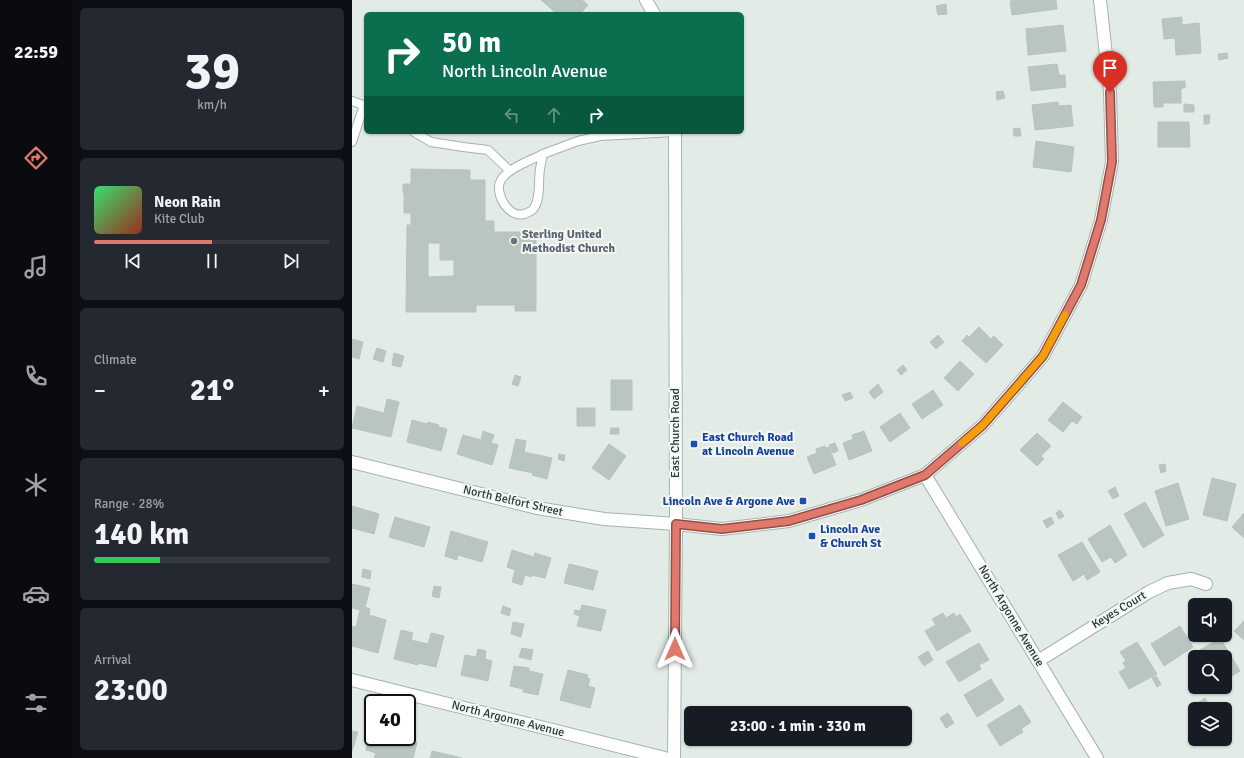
<!DOCTYPE html>
<meta charset="utf-8">
<style>
:root{--surface:#171b24;--page:#242831;--text:#f1f3f6;--muted:#9ea1a6;--line:#363941;--accent:#e1786c}
body{margin:0;font-family:Signika,sans-serif;background:var(--page);color:var(--text);height:100vh;display:flex;flex-direction:column;font-size:15px;white-space:nowrap}
*{box-sizing:border-box;margin:0}
p{font-size:13px;color:var(--muted)}
.icon{flex:none;width:22px;height:22px;fill:none;stroke:currentColor;stroke-width:2;stroke-linecap:round;stroke-linejoin:round}
.map{position:relative;flex:1;overflow:hidden}
.side{display:flex;flex-direction:column;gap:8px;padding:8px;background:#0d0f14;width:280px}
.side>*{flex:none}
.top-card{position:absolute;left:12px;top:12px;width:380px;height:122px;border-radius:6px;box-shadow:0 1px 3px #0004;background:#0b6e4f;color:#fff;overflow:hidden}
.buttons{position:absolute;left:836px;top:598px;display:grid;gap:8px}
.buttons a{display:grid;place-items:center;width:44px;height:44px;border-radius:6px;background:var(--surface);box-shadow:0 1px 3px #0004;font-size:20px}
.speed{position:absolute;left:12px;top:694px;display:flex;gap:8px;font-size:20px;font-weight:700;text-align:center}
.speed>*{display:grid;place-content:center;width:52px;height:52px;border-radius:50%;background:var(--surface);box-shadow:0 1px 3px #0004;line-height:1}
.speed .limit{border:2px solid #111;border-radius:6px;background:#fff;color:#111}
.pin{position:absolute;display:grid;place-items:center;width:34px;height:34px;color:#fff;margin:-41px -17px;border-radius:50% 50% 50% 0;rotate:-45deg;box-shadow:0 0 4px #0007}
.pin .icon{rotate:45deg}
.me{position:absolute;width:44px;margin:-22px;rotate:0deg;stroke-linejoin:round;filter:drop-shadow(0 0 3px #0008)}
.turn{display:flex;align-items:center;gap:14px;height:84px;padding:0 12px;font-size:18px}
.turn .icon{width:52px;height:52px;stroke-width:2.5}
.turn b{display:block;font-size:28px;line-height:34px}
.lanes{display:flex;align-items:center;height:38px;padding:0 12px;background:#0003;justify-content:center;gap:20px;direction:ltr}
.lanes .off{opacity:.35}
.big{font-size:30px;font-weight:700;line-height:1.1}
.side .tile{flex:1;display:flex;flex-direction:column;justify-content:center;gap:6px;min-width:0;padding:0 14px;border-radius:6px;background:var(--page)}
.side .dial{align-items:center;gap:0}
.dial b{font-size:52px;line-height:1}
.song{display:flex;align-items:center;gap:12px}
.cover{width:48px;height:48px;border-radius:6px;background:linear-gradient(135deg,hsl(140 70% 55%),hsl(10 70% 35%))}
.played{height:4px;border-radius:2px;background:linear-gradient(90deg,var(--accent) 50%,var(--line) 50%)}
.keys{display:flex;justify-content:space-around;direction:ltr}
.heat{display:flex;justify-content:space-between;align-items:center;font-size:22px;direction:ltr}
.charge{height:6px;border-radius:3px;background:linear-gradient(90deg,#34c759 28%,var(--line) 0)}
.trip{position:absolute;left:332px;top:706px;width:228px;height:40px;border-radius:6px;background:var(--surface);box-shadow:0 1px 3px #0004;font-weight:700;line-height:40px;text-align:center}
main{display:flex;flex:1;min-height:0}
.dock{display:flex;flex-direction:column;width:72px;justify-content:space-around;align-items:center;background:#090b0e;color:var(--muted)}
.dock .icon{width:28px;height:28px}
.dock .current{color:var(--accent)}
.dock b{font-size:18px;color:var(--text)}
.map>svg:first-child{display:block}
</style>
<main>
<nav class="dock">
<b>22:59</b>
<svg class="icon current" aria-label="directions" viewBox="0 0 24 24"><path d="M12 3l9 9-9 9-9-9zM9 14v-3h6M13 9l2 2-2 2"/></svg>
<svg class="icon" aria-label="music" viewBox="0 0 24 24"><path d="M9 18V5l10-2v13"/><circle cx="6" cy="18" r="3"/><circle cx="16" cy="16" r="3"/></svg>
<svg class="icon" aria-label="phone" viewBox="0 0 24 24"><path d="M5 4h4l2 5-3 2q2 4 5 5l2-3 5 2v4C11 20 4 13 5 4z"/></svg>
<svg class="icon" aria-label="climate" viewBox="0 0 24 24"><path d="M12 3v18M4 7l16 10M4 17L20 7"/></svg>
<svg class="icon" aria-label="car" viewBox="0 0 24 24"><path d="M5 17H2v-5l4-1 3-4h7l3 4 3 1v5h-3M9 17h6M6 11h13"/><circle cx="7" cy="17" r="2"/><circle cx="17" cy="17" r="2"/></svg>
<svg class="icon" aria-label="filters" viewBox="0 0 24 24"><path d="M4 7h16M4 17h16"/><circle cx="9" cy="7" r="2"/><circle cx="15" cy="17" r="2"/></svg>
</nav>
<section class="side">
<div class="tile dial"><b>39</b><p>km/h</p></div>
<div class="tile">
<div class="song"><i class="cover"></i><div><b>Neon Rain</b><p>Kite Club</p></div></div>
<div class="played"></div>
<div class="keys"><svg class="icon" aria-label="previous" viewBox="0 0 24 24"><path d="M18 5L8 12l10 7zM5 5v14"/></svg><svg class="icon" aria-label="pause" viewBox="0 0 24 24"><path d="M8 5v14M16 5v14"/></svg><svg class="icon" aria-label="next" viewBox="0 0 24 24"><path d="M6 5l10 7-10 7zM19 5v14"/></svg></div>
</div>
<div class="tile"><p>Climate</p>
<div class="heat"><a>−</a><b class="big">21°</b><a>+</a></div>
</div>
<div class="tile"><p>Range · 28%</p><b class="big">140 km</b><div class="charge"></div></div>
<div class="tile"><p>Arrival</p><b class="big">23:00</b></div>
</section>
<div class="map">
<svg width="892" height="758" viewBox="0 0 892 758">
<rect width="100%" height="100%" fill="#e3ebe7"/>
<!-- building -->
<path fill="#b9c6bf" stroke="#b7c4bd" fill-rule="evenodd" d="M189,0H230L236,5L228,14H203L204,13Z
M669,0H704L705,9L660,15L658,1Z
M594,4L595,14L586,15L584,6Z
M830,17V25L847,23L849,53L824,55L823,38L812,39L810,19Z
M711,25L714,51L676,55L674,29Z
M875,53L876,58L867,60L866,54Z
M705,64L707,75H713L714,87L679,91L676,67Z
M833,81V88H829V103H811V107H802L801,82Z
M651,91L653,98L645,100L644,92Z
M706,102L707,106L719,105L721,126L683,130L680,105Z
M832,104L842,105V112H832Z
M852,115H858L857,124H852Z
M806,122H837L838,147H806Z
M668,128L669,136H662L661,129Z
M684,141L722,147L719,172L681,167Z
M59,169L118,170V180H133V221H142V232H184V311H163V305H124V312H54L55,225H59V213H52V193H51V184H59ZM76,243H88V260H102V276L76,277Z
M627,327L639,339L642,336L651,345L634,363L610,341L615,335L617,337Z
M586,335L592,342L584,349L578,342Z
M0,339L11,342L7,359L0,357Z
M25,348L34,351L31,362L21,359Z
M42,353L52,356L49,367L40,365Z
M608,361L622,374L606,391L592,378Z
M551,365L555,370L549,375L545,370Z
M163,375L169,377L166,386L160,384Z
M259,380H280V410H259Z
M526,384L531,392L522,399L517,392Z
M581,390L591,405L570,419L560,404Z
M498,392L501,398L493,401L490,395Z
M35,399L47,402L39,437L0,428L5,406L32,413Z
M711,402L730,417L725,424L720,421L711,432L696,420Z
M225,408H243V426H225Z
M548,413L558,428L538,442L528,427Z
M60,420L75,424L76,422L87,425L86,427L95,429L89,451L55,442Z
M259,428H267V434H258Z
M131,431L142,435L139,443L146,445L140,465L105,454L111,435L129,440Z
M512,431L520,451L497,460L491,443L501,439L500,435Z
M685,433L699,446L689,456L692,459L685,466L668,450Z
M164,439L174,441L172,452L200,458L195,479L180,475L181,473L157,468Z
M483,443L486,451L481,453L477,445Z
M257,444L274,456L257,480L240,468Z
M473,446L474,448L477,447L484,465L462,474L455,457L465,453L464,449Z
M207,454L213,455L212,461L206,459Z
M813,464L814,471L809,473L807,465Z
M860,478L884,484L875,521L851,515Z
M826,483L837,519L814,526L803,491Z
M763,487L767,496L761,499L756,491Z
M793,502L812,535L791,548L772,514Z
M0,506L27,514L22,534L0,528Z
M708,510L712,516L707,519L704,513Z
M892,513V538L880,527Z
M43,517L78,527L72,547L37,537Z
M699,517L702,523L695,528L691,521Z
M758,525L775,555L763,563L759,557L750,562L736,539Z
M99,531L136,542L130,562L106,555L105,560L93,556Z
M730,542L748,572L735,580L732,574L721,581L706,555Z
M160,550L182,557L183,553L199,558L193,578L179,575V577L173,575L170,585L160,582L163,570L155,567Z
M217,564L246,571L241,590L212,583Z
M11,569L19,571L18,579L10,577Z
M0,584L18,588L13,607L18,609L17,615L34,620L26,653L0,646V626L4,627L8,610L0,608Z
M82,586L89,587L87,598L80,596Z
M230,605L254,610L249,631L225,626L228,616L222,614L223,610L228,611Z
M151,606L159,609L157,616L149,613Z
M591,613L594,618L602,613L604,617L608,614L619,631L585,651L573,631L584,625L580,619Z
M892,621V640L882,631Z
M161,622L172,624L169,637L159,634Z
M828,626L841,647L812,666L799,644Z
M49,630L61,633L59,640L76,644L79,633L92,636L84,667L66,663V665L42,659Z
M868,638L888,671L873,680V657H852L848,650Z
M785,642L805,674L777,689L767,672L774,668L771,663L774,661L768,652Z
M627,643L637,660L627,665L629,669L607,682L594,662Z
M170,648L181,650L179,660L167,657Z
M126,649L134,651L133,659L140,661L136,681L109,675L113,655L124,657Z
M576,651L581,660L572,666L566,657Z
M162,666L177,668V671L191,674L186,695L171,692V689L158,686Z
M216,670L236,675L235,678L238,679L236,686L243,688L238,708L208,700Z
M804,676L809,684L805,687L800,678Z
M639,679L652,700L625,717L612,695Z
M853,698L857,705L850,709H847L844,704Z
M668,705L679,722L669,729L671,732L648,746L635,725Z
M596,713L602,723L594,728L588,718Z
M0,731L6,732L0,751Z
M18,733H21V737H37L65,743L61,758H22L24,753L14,750Z
M80,751L110,758H78Z"/>
<g fill="none" stroke-linecap="round" stroke-linejoin="round">
<!-- lane casing -->
<g stroke="#a6b2ad" stroke-width="10">
<path id="lane" d="M0,101L14,106
M62,132L79,142L111,147L136,150L158,171
M0,142L12,105
M191,154C180,160 156,168 149,180C141,193 158,223 177,212C179,211 181,210 182,208C189,198 186,181 188,169C189,164 190,159 191,154L226,141L248,136L323,132"/>
</g>
<!-- street casing -->
<g stroke="#a6b2ad" stroke-width="14">
<path id="street" d="M0,462L185,508L252,519L324,524
M573,475L745,758
M686,661L797,592L816,583L839,579L854,584
M0,680L313,758"/>
</g>
<!-- secondary casing -->
<g stroke="#a3b6ad" stroke-width="14">
<path id="secondary" d="M294,0L302,14
M324,524L370,529L437,521L509,500L573,475L631,425L691,356L729,285L749,220L760,162L758,92L748,0
M322,758L324,524L323,132"/>
</g>
<!-- lane -->
<use href="#lane" stroke="#fff" stroke-width="8"/>
<!-- street -->
<use href="#street" stroke="#fff" stroke-width="12"/>
<!-- secondary -->
<use href="#secondary" stroke="#fff" stroke-width="12"/>
</g>
<g fill="none" stroke-linecap="round" stroke-linejoin="round">
<!-- route casing -->
<g stroke="#924e46" stroke-width="10">
<path id="route" d="M323,649L324,524L370,529L437,521L509,500L573,475L631,425L691,356L729,285L749,220L760,162L758,92"/>
</g>
<!-- route -->
<use href="#route" stroke="#e1786c" stroke-width="7"/>
<!-- slow -->
<path stroke="#f59e0b" stroke-width="7" d="M610,443L631,425L691,356L713,315"/>
</g>
<!-- markers -->
<circle fill="#6b7280" stroke="#f4f8f5" stroke-width="1.5" cx="162" cy="241" r="4"/>
<g fill="#1a4fb4" stroke="#f4f8f5" stroke-width="1.5">
<rect x="338" y="440" width="8" height="8" rx="2"/>
<rect x="447" y="497" width="8" height="8" rx="2"/>
<rect x="456" y="532" width="8" height="8" rx="2"/>
</g>
<g text-anchor="middle" dominant-baseline="central" stroke-width="4" stroke-linejoin="round" paint-order="stroke">
<!-- worship labels -->
<g font-size="12" font-weight="bold" fill="#5b616d" stroke="#f4f8f5" text-anchor="start">
<text x="170" y="234">Sterling United<tspan x="170" dy="14">Methodist Church</tspan></text>
</g>
<!-- street labels -->
<g font-size="12" fill="#253a32" stroke="#f4f8f5">
<text transform="translate(323 433) rotate(-90)">East Church Road</text>
<text transform="translate(161 501) rotate(13)">North Belfort Street</text>
<text transform="translate(767 610) rotate(-31)">Keyes Court</text>
<text transform="translate(659 616) rotate(59)">North Argonne Avenue</text>
<text transform="translate(156 719) rotate(14)">North Argonne Avenue</text>
</g>
<!-- transit labels -->
<g font-size="12" font-weight="bold" fill="#164399" stroke="#f4f8f5" text-anchor="start">
<text x="350" y="437">East Church Road<tspan x="350" dy="14">at Lincoln Avenue</tspan></text>
<text x="443" y="501" text-anchor="end">Lincoln Ave &amp; Argone Ave</text>
<text x="468" y="529">Lincoln Ave<tspan x="468" dy="14">&amp; Church St</tspan></text>
</g>
</g>
</svg>
<div class="buttons">
<a><svg class="icon" aria-label="sound" viewBox="0 0 24 24"><path d="M4 9h4l5-4v14l-5-4H4zM17 9q2 3 0 6"/></svg></a>
<a><svg class="icon" aria-label="search" viewBox="0 0 24 24"><circle cx="10" cy="10" r="6"/><path d="M15 15l6 6"/></svg></a>
<a><svg class="icon" aria-label="layers" viewBox="0 0 24 24"><path d="M12 4l9 5-9 5-9-5zM3 14l9 5 9-5"/></svg></a>
</div>
<div class="speed"><div class="limit">40</div></div>
<div class="pin" style="left:758px;top:92px;background:#d93025"><svg class="icon" aria-label="arrive" viewBox="0 0 24 24"><path d="M6 21V4h12l-3 4 3 4H6"/></svg></div>
<svg class="me" style="left:323px;top:649px" viewBox="-20 -20 40 40"><path d="M0-17L14 15 0 8-14 15z" fill="#e1786c" stroke="#fff" stroke-width="4"/></svg>
<div class="trip">23:00 · 1 min · 330 m</div>
<div class="top-card">
<div class="turn"><svg class="icon" aria-label="right" viewBox="0 0 24 24"><path d="M7 20v-9h11M14 6l5 5-5 5"/></svg><div><b>50 m</b>North Lincoln Avenue</div></div>
<div class="lanes"><svg class="icon off" aria-label="left" viewBox="0 0 24 24"><path d="M17 20v-9H6M10 6l-5 5 5 5"/></svg><svg class="icon off" aria-label="ahead" viewBox="0 0 24 24"><path d="M12 20V5M6 11l6-6 6 6"/></svg><svg class="icon" aria-label="right" viewBox="0 0 24 24"><path d="M7 20v-9h11M14 6l5 5-5 5"/></svg></div>
</div>
</div>
</main>
